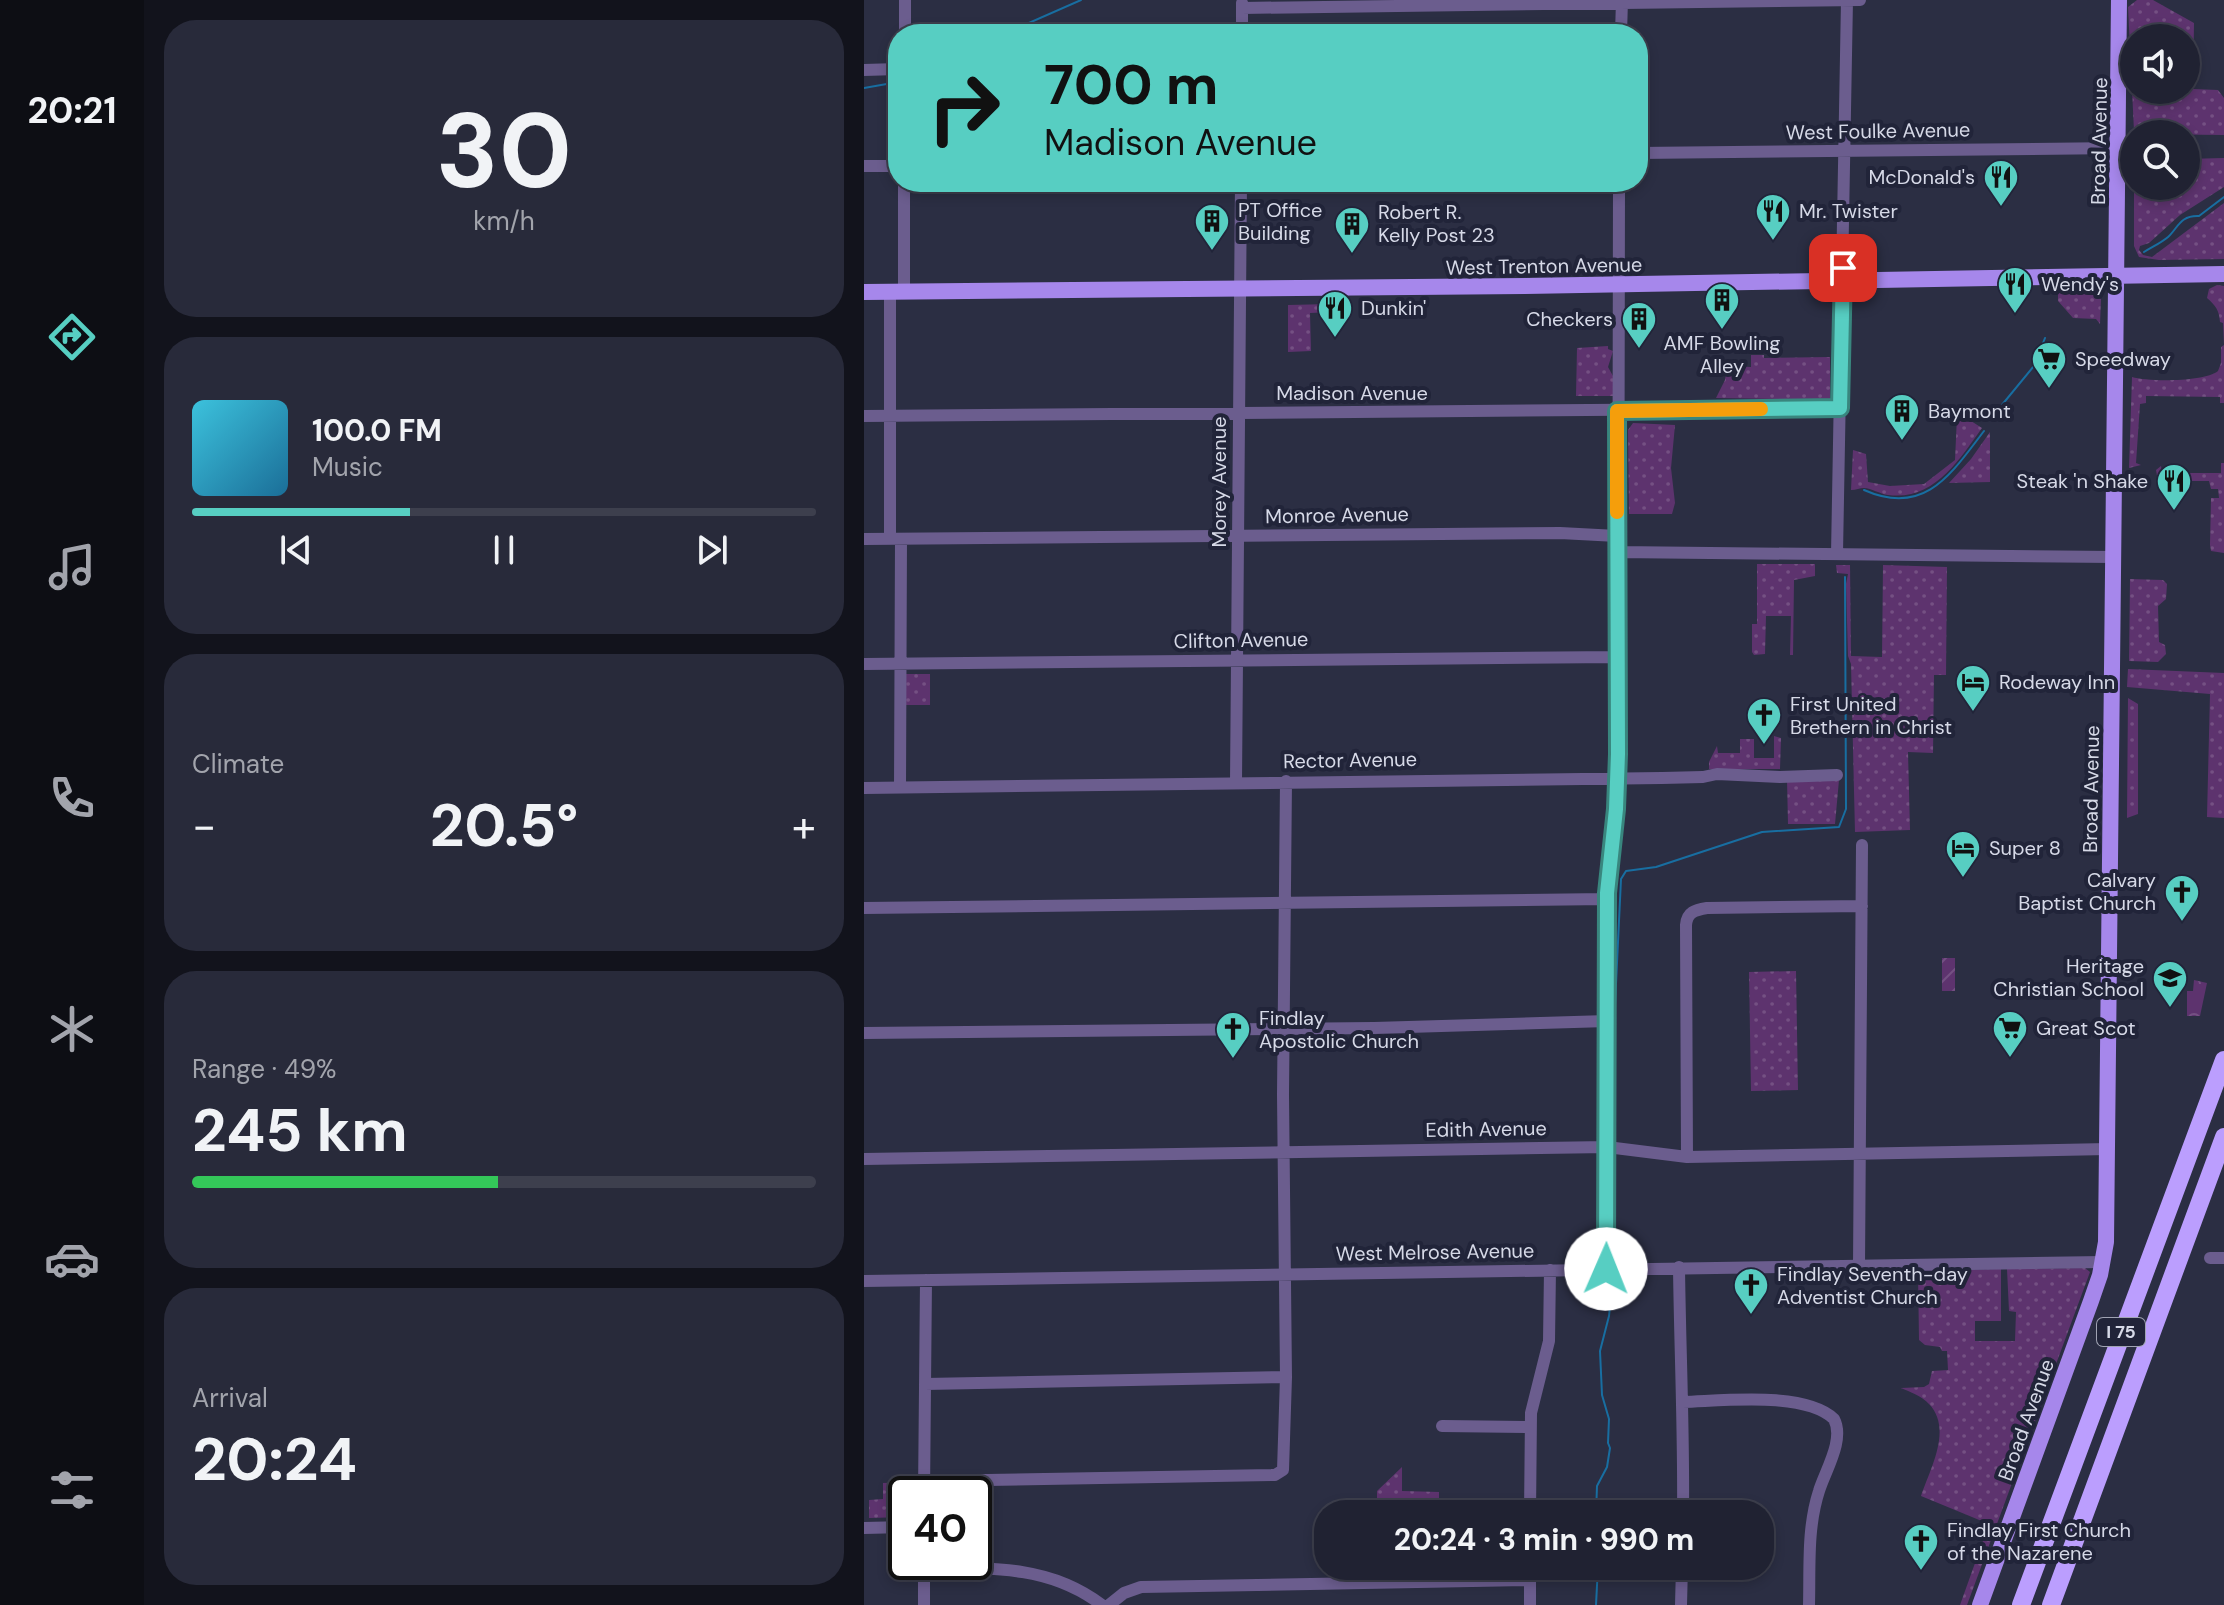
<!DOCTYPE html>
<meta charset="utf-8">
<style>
:root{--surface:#202232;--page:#282a3a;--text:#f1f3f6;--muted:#a2a4ac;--line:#3d3f4d;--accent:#57cec2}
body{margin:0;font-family:"DM Sans",sans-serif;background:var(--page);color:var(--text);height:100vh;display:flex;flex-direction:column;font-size:30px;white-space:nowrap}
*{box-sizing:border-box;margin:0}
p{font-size:26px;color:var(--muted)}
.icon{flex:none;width:44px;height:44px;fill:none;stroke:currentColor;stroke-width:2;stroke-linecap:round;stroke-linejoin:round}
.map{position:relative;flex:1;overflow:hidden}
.panel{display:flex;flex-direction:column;gap:20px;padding:20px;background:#12131c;width:720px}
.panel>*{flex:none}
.banner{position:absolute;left:24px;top:24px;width:760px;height:168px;border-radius:32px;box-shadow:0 4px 12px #0003,0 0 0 2px var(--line);background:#57cec2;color:#111;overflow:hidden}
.fabs{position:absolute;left:1256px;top:24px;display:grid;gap:16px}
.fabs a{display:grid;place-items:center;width:80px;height:80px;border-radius:50%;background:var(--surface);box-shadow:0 4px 12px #0003,0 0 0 2px var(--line);font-size:40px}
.speed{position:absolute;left:24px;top:1476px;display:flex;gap:16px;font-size:40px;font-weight:700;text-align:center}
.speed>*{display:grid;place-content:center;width:104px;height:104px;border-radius:50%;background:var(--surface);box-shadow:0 4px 12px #0003,0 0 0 2px var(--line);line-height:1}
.speed .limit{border:4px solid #111;border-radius:12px;background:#fff;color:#111}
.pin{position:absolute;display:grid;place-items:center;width:68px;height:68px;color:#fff;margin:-34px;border-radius:16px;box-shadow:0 4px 12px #0006}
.me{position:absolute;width:88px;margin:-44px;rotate:1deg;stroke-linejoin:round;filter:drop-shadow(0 0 6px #0008)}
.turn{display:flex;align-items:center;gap:28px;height:168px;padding:0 24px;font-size:36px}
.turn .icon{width:104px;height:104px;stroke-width:2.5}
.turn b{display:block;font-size:56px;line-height:68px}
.big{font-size:60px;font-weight:700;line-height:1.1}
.panel .widget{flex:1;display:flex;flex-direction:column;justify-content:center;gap:12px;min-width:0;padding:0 28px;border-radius:32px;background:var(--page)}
.panel .dial{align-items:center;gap:0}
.dial b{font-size:104px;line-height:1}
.song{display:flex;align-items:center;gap:24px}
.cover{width:96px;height:96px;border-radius:12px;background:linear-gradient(135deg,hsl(190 70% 55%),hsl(200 70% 35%))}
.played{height:8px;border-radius:4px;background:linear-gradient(90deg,var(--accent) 35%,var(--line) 35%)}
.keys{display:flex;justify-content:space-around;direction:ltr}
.heat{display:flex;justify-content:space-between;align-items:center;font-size:44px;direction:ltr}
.charge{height:12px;border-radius:6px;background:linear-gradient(90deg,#34c759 49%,var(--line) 0)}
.trip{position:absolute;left:450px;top:1500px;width:460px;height:80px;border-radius:32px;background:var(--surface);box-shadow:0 4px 12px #0003,0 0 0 2px var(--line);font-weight:700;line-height:80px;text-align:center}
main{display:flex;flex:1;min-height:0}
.menu{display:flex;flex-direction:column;width:144px;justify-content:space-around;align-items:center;background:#0d0e14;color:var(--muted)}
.menu .icon{width:56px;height:56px}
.menu .selected{color:var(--accent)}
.menu b{font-size:36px;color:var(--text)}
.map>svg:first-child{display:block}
</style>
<main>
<nav class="menu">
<b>20:21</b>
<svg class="icon selected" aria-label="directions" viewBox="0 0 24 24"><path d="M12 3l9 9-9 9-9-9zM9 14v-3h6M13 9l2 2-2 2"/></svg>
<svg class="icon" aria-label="music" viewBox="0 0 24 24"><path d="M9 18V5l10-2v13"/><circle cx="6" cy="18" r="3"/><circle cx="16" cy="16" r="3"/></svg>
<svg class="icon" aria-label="phone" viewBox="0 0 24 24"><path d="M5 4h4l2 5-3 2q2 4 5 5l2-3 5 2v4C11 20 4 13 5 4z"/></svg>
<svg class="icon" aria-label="climate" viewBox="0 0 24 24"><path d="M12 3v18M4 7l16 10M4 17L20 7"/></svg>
<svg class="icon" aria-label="car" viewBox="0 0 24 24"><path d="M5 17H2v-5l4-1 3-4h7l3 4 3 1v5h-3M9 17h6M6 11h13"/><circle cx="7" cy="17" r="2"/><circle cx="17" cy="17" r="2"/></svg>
<svg class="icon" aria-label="filters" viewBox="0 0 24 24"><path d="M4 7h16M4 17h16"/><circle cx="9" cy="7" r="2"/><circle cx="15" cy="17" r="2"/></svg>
</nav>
<section class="panel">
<div class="widget dial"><b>30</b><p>km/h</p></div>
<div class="widget">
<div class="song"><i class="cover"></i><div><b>100.0 FM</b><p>Music</p></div></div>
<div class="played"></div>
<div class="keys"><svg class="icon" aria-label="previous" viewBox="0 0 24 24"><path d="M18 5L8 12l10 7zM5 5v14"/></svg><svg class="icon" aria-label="pause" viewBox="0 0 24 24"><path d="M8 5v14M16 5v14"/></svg><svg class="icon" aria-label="next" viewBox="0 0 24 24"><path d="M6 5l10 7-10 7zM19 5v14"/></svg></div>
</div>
<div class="widget"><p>Climate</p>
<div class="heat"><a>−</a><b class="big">20.5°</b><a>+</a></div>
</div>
<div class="widget"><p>Range · 49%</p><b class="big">245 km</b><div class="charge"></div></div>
<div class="widget"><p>Arrival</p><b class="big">20:24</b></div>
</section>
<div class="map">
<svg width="1360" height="1605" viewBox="0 0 1360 1605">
<defs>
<pattern id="grass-dots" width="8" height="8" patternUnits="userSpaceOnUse" patternTransform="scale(2)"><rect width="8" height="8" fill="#5d336e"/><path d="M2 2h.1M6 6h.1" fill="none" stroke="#745083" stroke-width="1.8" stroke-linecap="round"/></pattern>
<pattern id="park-crowns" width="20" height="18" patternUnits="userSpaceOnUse" patternTransform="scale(2)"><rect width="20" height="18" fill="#5d336e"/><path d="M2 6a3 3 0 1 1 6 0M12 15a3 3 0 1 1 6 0" fill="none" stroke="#745083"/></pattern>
<pattern id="garden-furrows" width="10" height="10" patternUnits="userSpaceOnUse" patternTransform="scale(2)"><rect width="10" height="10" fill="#5d336e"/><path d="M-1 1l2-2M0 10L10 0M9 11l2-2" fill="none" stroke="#745083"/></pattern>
</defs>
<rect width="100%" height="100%" fill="#2b2e43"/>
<!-- grass -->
<path fill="url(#grass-dots)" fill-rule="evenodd" d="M1273,0H1289L1330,23L1329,89L1354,90L1360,98V135L1272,134L1270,131L1264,7ZM1270,38H1322V90H1270Z
M1360,158V187L1316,215L1285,243L1276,246L1275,250L1279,255L1288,257L1360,203V259L1295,260L1275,257L1270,246V186H1322V159Z
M1353,285L1360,286V403H1356V397L1282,396V403L1276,404L1272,463L1277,465L1265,468L1268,377C1284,382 1341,382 1354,371L1357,363V347L1360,345L1359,323L1356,322C1355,310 1352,306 1343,298L1345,289Z
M1229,292L1237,299L1236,324L1232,319L1209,318L1194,301V293Z
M467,304V312L446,313L447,351L424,352V305Z
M744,346V349L749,351L744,367L749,376V396H712L713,348Z
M887,355H900V358L966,357V400L852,398L861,380L863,366L887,367Z
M1096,414L1118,428C1095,460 1070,501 1024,495C1016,494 1007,488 1000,488C996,488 992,490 987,490L989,450L1002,454L1004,482L1026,486L1060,484L1091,460L1093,416Z
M769,423L811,425L807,468L811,503L808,514H765L764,430Z
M1126,432V482L1085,483L1107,459Z
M1357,463H1360V553L1347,551L1346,545L1347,498H1355L1354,489H1347L1345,481H1295V486L1292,470L1297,466L1298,473H1357Z
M893,564H951V576L930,580L929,655H926L927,616H902L901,654L890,655L888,652V624H893Z
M972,565H986L987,656L1018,657L1019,565L1083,567L1082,675H1070L1069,753L1044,752L1046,830L991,832L987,664L984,656L982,584L984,574L973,573Z
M1266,579L1299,580L1303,584L1302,599L1294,606L1295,642L1301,645L1302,654L1294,662L1265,661Z
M1264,669L1360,673V818L1343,817L1346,694L1263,687Z
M42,674H66V705H42Z
M1264,698L1274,704V814L1263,818Z
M910,736L917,738L916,769H845V762L853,746L854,753H876V739H890V758H910Z
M923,779L975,780L971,824H924Z
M932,971L934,1090L887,1091L885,972Z
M1221,1268L1226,1272L1103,1605H1096L1125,1524L1057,1496C1066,1469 1089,1429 1065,1404C1058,1396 1046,1392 1037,1388L1060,1387L1065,1384L1068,1371L1084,1370L1083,1351H1078L1076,1347L1061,1345L1055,1340L1054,1271L1137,1269V1321H1111V1341H1151L1152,1312L1145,1311L1143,1269Z
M538,1467V1491L575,1492V1514H513V1491Z
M51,1482V1494H42V1517L5,1518V1500L19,1499V1483Z"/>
<!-- park -->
<path fill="url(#park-crowns)" d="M1330,980L1343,983L1336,1016H1323V991H1329Z"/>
<!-- garden -->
<path fill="url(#garden-furrows)" d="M1078,958H1091V991H1078Z"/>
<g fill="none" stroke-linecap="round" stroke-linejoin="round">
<!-- stream -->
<path stroke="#186ea1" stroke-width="2" d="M140,34L217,0
M0,88L34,82
M1280,252C1288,247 1297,243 1304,237C1314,228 1316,215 1335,216L1360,197
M1128,417L1170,366L1181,338
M1000,490C1061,517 1087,474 1120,431
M750,1134L751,1005L757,879L762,871L792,867L898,832L975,827L982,809L981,577
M750,1256V1159
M732,1514L733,1486L743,1467L746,1448L744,1443L745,1419L738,1395L736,1351L745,1316L749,1277
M732,1605L734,1566"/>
<!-- minor -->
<path stroke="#6b5d8e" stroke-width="12" d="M378,8L996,0
M41,34V0
M378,34V3
M757,34L758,0
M0,70L34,69
M774,153L1255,148
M0,166H34
M40,182V292
M0,416L976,408
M0,539L696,533L753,536
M26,539V292
M753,552L1250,557
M973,554L983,0
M0,664L754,657
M372,782L377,182
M0,788L798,778L839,777L853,774L916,777L973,775
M36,788L37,539
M0,908L743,899
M0,1033L510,1028L743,1021
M823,1157L822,925C823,912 831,910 843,908L998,906
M0,1159L743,1147L823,1157L1244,1149
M1346,1258H1360
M995,1265L998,845
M815,1267C816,1350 820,1432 819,1514
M742,1269L743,893L752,809L754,754L755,182
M0,1281L1239,1262
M61,1384L422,1377
M819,1402C858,1401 941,1391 970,1419C981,1440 961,1471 955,1491C943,1528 946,1567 945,1605
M578,1426L666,1427
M60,1481L411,1475L419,1470L422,1377L419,1095L422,781
M60,1494L62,1280
M666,1514L667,1413L685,1341L686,1270
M0,1528L42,1527
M666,1566V1605
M60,1569C125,1568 184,1564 238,1605
M60,1605V1562
M245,1605L260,1593L277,1587L666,1580
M817,1605L818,1566"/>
<!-- major -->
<path stroke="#a687eb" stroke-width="16" d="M0,292L661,286L1360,274
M1116,1605L1227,1301L1236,1275L1242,1242L1255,0"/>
<!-- highway -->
<path stroke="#bb9efe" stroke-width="18" d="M1157,1605L1360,1060
M1187,1605L1360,1137"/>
</g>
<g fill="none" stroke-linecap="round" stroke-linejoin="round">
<!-- route casing -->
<g stroke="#39867e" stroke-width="20">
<path id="route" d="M742,1269L743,893L752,809L754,754L753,411L976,408L979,268"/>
</g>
<!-- route -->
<use href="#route" stroke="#57cec2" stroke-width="14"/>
<!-- slow -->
<path stroke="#f59e0b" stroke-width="14" d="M753,512V411L897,409"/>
</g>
<!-- icons -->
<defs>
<g id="restaurant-pin" transform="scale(1.8)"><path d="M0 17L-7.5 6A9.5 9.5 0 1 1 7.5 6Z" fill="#57cec2" stroke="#212439"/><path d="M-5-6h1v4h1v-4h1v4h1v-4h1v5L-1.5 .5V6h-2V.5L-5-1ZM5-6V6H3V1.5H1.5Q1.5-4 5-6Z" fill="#111"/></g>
<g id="building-pin" transform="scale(1.8)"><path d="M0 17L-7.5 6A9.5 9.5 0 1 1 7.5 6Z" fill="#57cec2" stroke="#212439"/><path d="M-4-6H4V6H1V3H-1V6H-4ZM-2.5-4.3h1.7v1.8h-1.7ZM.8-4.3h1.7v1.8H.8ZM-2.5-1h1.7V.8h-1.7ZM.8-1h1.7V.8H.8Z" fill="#111"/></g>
<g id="supermarket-pin" transform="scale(1.8)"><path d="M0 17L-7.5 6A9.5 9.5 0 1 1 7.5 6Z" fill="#57cec2" stroke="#212439"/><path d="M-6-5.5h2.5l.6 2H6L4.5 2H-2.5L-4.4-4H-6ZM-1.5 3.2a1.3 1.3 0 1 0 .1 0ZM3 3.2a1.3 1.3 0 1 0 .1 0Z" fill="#111"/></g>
<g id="hotel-pin" transform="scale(1.8)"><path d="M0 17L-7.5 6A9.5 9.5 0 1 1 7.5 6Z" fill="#57cec2" stroke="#212439"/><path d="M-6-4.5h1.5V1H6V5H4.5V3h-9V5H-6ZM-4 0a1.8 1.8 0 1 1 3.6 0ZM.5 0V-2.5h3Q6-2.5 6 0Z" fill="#111"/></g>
<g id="church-pin" transform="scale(1.8)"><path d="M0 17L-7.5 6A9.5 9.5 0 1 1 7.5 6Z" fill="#57cec2" stroke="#212439"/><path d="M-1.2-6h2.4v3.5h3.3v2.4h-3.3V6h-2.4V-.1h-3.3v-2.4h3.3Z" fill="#111"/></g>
<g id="school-pin" transform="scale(1.8)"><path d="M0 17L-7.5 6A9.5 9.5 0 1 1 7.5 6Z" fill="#57cec2" stroke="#212439"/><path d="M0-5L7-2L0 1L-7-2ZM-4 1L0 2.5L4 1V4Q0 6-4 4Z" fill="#111"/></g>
</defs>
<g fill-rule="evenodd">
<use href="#restaurant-pin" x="1137" y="177"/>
<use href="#restaurant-pin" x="909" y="211"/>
<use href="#building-pin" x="348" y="221"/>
<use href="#building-pin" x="488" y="224"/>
<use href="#restaurant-pin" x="1151" y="284"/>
<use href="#building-pin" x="858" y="300"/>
<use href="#restaurant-pin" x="471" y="308"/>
<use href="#building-pin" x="775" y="319"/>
<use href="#supermarket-pin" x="1185" y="359"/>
<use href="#building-pin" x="1038" y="411"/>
<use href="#restaurant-pin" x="1310" y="481"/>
<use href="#hotel-pin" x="1109" y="682"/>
<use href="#church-pin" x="900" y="715"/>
<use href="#hotel-pin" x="1099" y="848"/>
<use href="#church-pin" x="1318" y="892"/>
<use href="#school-pin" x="1306" y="978"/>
<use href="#supermarket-pin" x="1146" y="1028"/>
<use href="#church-pin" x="369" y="1029"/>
<use href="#church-pin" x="887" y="1285"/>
<use href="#church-pin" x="1057" y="1541"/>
</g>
<g text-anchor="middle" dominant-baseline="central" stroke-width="8" stroke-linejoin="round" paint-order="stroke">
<!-- shield labels -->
<rect fill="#212439" stroke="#a0a3b3" stroke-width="2" x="1233" y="1318" width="48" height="28" rx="6"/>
<g font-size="18" font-weight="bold" fill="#d6d9e7">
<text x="1257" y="1332">I 75</text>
</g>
<!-- street labels -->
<g font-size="20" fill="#d6d9e7" stroke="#212439">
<text transform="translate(1014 131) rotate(-1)">West Foulke Avenue</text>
<text transform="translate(1235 141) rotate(-89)">Broad Avenue</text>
<text transform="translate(680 266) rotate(-1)">West Trenton Avenue</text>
<text x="488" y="393">Madison Avenue</text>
<text transform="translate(355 482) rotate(-90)">Morey Avenue</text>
<text transform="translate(473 515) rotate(-1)">Monroe Avenue</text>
<text transform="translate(377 640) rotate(-1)">Clifton Avenue</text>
<text transform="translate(486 760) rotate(-1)">Rector Avenue</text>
<text transform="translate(1227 789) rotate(-89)">Broad Avenue</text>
<text transform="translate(622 1129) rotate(-1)">Edith Avenue</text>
<text transform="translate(571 1252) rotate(-1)">West Melrose Avenue</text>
<text transform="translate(1162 1420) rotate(-70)">Broad Avenue</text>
</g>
<!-- poi labels -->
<g font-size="20" fill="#d6d9e7" stroke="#212439" text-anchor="start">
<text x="1111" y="177" text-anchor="end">McDonald's</text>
<text x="374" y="210">PT Office<tspan x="374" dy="23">Building</tspan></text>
<text x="935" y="211">Mr. Twister</text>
<text x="514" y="212">Robert R.<tspan x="514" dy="23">Kelly Post 23</tspan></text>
<text x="1177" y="284">Wendy's</text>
<text x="497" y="308">Dunkin'</text>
<text x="749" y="319" text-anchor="end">Checkers</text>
<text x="858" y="343" text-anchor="middle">AMF Bowling<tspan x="858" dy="23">Alley</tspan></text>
<text x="1211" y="359">Speedway</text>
<text x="1064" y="411">Baymont</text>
<text x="1284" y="481" text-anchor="end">Steak 'n Shake</text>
<text x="1135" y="682">Rodeway Inn</text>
<text x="926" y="704">First United<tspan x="926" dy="23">Brethern in Christ</tspan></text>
<text x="1125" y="848">Super 8</text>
<text x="1292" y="880" text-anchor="end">Calvary<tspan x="1292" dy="23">Baptist Church</tspan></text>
<text x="1280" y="966" text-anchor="end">Heritage<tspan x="1280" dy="23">Christian School</tspan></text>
<text x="395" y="1018">Findlay<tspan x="395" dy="23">Apostolic Church</tspan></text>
<text x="1172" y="1028">Great Scot</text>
<text x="913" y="1274">Findlay Seventh-day<tspan x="913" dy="23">Adventist Church</tspan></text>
<text x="1083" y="1530">Findlay First Church<tspan x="1083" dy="23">of the Nazarene</tspan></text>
</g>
</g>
</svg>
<div class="fabs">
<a><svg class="icon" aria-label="sound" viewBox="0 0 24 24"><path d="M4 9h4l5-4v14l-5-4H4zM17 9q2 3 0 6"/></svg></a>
<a><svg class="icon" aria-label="search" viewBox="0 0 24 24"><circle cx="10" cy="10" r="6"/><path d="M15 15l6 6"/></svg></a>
</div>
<div class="speed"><div class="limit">40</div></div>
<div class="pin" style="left:979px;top:268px;background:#d93025"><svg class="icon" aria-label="arrive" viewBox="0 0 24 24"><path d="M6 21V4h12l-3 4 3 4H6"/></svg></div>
<svg class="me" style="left:742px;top:1269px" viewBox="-20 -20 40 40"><circle r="19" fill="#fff"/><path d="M0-13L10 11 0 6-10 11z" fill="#57cec2"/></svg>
<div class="trip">20:24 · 3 min · 990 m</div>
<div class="banner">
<div class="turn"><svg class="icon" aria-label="right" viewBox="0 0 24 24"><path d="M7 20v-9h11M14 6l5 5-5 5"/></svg><div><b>700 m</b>Madison Avenue</div></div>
</div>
</div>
</main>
